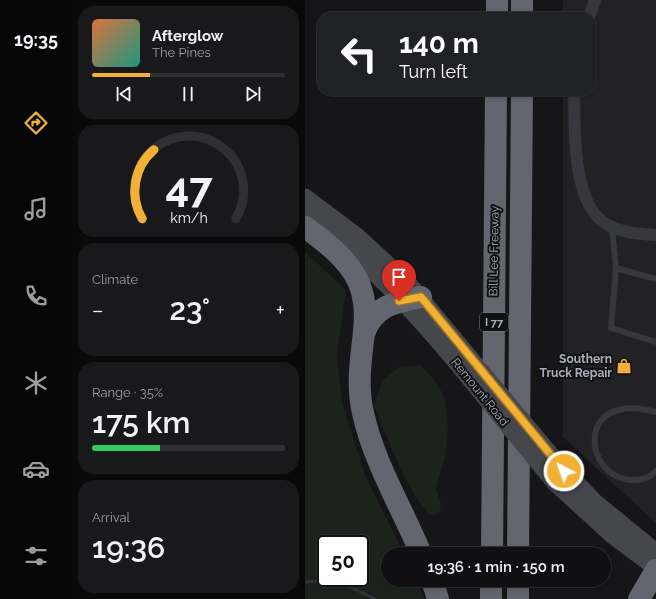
<!DOCTYPE html>
<meta charset="utf-8">
<style>
:root{--surface:#101012;--page:#19191b;--text:#f1f3f6;--muted:#9c9d9f;--line:#303032;--accent:#f2b134}
body{margin:0;font-family:Raleway,sans-serif;background:var(--page);color:var(--text);height:100vh;display:flex;flex-direction:column;font-size:15px;white-space:nowrap}
*{box-sizing:border-box;margin:0}
p{font-size:13px;color:var(--muted)}
.icon{flex:none;width:22px;height:22px;fill:none;stroke:currentColor;stroke-width:2;stroke-linecap:round;stroke-linejoin:round}
.map{position:relative;flex:1;overflow:hidden}
.sheet{display:flex;flex-direction:column;gap:6px;padding:6px;background:#09090a;width:233px}
.sheet>*{flex:none}
.hud{position:absolute;left:12px;top:12px;width:279px;height:84px;border-radius:16px;box-shadow:0 2px 6px #0003,0 0 0 1px var(--line);background:#202124;color:#fff;overflow:hidden}
.speed{position:absolute;left:12px;top:535px;display:flex;gap:8px;font-size:20px;font-weight:700;text-align:center}
.speed>*{display:grid;place-content:center;width:52px;height:52px;border-radius:50%;background:var(--surface);box-shadow:0 2px 6px #0003,0 0 0 1px var(--line);line-height:1}
.speed .limit{border:2px solid #111;border-radius:6px;background:#fff;color:#111}
.pin{position:absolute;display:grid;place-items:center;width:34px;height:34px;color:#fff;margin:-41px -17px;border-radius:50% 50% 50% 0;rotate:-45deg;box-shadow:0 0 4px #0007}
.pin .icon{rotate:45deg}
.me{position:absolute;width:44px;margin:-22px;rotate:319deg;stroke-linejoin:round;filter:drop-shadow(0 0 3px #0008)}
.turn{display:flex;align-items:center;gap:14px;height:84px;padding:0 16px;font-size:18px}
.turn .icon{width:52px;height:52px;stroke-width:2.5}
.turn b{display:block;font-size:28px;line-height:34px}
.big{font-size:30px;font-weight:600;line-height:1.1}
.sheet .widget{flex:1;display:flex;flex-direction:column;justify-content:center;gap:6px;min-width:0;padding:0 14px;border-radius:16px;background:var(--page)}
.sheet .dial{align-items:center;gap:0}
.dial svg{height:104px;overflow:visible;fill:none;stroke:var(--line);stroke-width:7;stroke-linecap:round;text-anchor:middle}
.dial text{fill:var(--text);stroke:none}
.song{display:flex;align-items:center;gap:12px}
.cover{width:48px;height:48px;border-radius:6px;background:linear-gradient(135deg,hsl(20 70% 55%),hsl(170 70% 35%))}
.played{height:4px;border-radius:2px;background:linear-gradient(90deg,var(--accent) 30%,var(--line) 30%)}
.keys{display:flex;justify-content:space-around;direction:ltr}
.heat{display:flex;justify-content:space-between;align-items:center;font-size:22px;direction:ltr}
.charge{height:6px;border-radius:3px;background:linear-gradient(90deg,#34c759 35%,var(--line) 0)}
.trip{position:absolute;left:76px;top:547px;width:230px;height:40px;border-radius:20px;background:var(--surface);box-shadow:0 2px 6px #0003,0 0 0 1px var(--line);font-weight:600;line-height:40px;text-align:center}
main{display:flex;flex:1;min-height:0}
.tabs{display:flex;flex-direction:column;width:72px;justify-content:space-around;align-items:center;background:#060607;color:var(--muted)}
.tabs .icon{width:28px;height:28px}
.tabs .selected{color:var(--accent)}
.tabs b{font-size:18px;color:var(--text)}
.map>svg:first-child{display:block}
</style>
<main>
<nav class="tabs">
<b>19:35</b>
<svg class="icon selected" aria-label="directions" viewBox="0 0 24 24"><path d="M12 3l9 9-9 9-9-9zM9 14v-3h6M13 9l2 2-2 2"/></svg>
<svg class="icon" aria-label="music" viewBox="0 0 24 24"><path d="M9 18V5l10-2v13"/><circle cx="6" cy="18" r="3"/><circle cx="16" cy="16" r="3"/></svg>
<svg class="icon" aria-label="phone" viewBox="0 0 24 24"><path d="M5 4h4l2 5-3 2q2 4 5 5l2-3 5 2v4C11 20 4 13 5 4z"/></svg>
<svg class="icon" aria-label="climate" viewBox="0 0 24 24"><path d="M12 3v18M4 7l16 10M4 17L20 7"/></svg>
<svg class="icon" aria-label="car" viewBox="0 0 24 24"><path d="M5 17H2v-5l4-1 3-4h7l3 4 3 1v5h-3M9 17h6M6 11h13"/><circle cx="7" cy="17" r="2"/><circle cx="17" cy="17" r="2"/></svg>
<svg class="icon" aria-label="filters" viewBox="0 0 24 24"><path d="M4 7h16M4 17h16"/><circle cx="9" cy="7" r="2"/><circle cx="15" cy="17" r="2"/></svg>
</nav>
<section class="sheet">
<div class="widget">
<div class="song"><i class="cover"></i><div><b>Afterglow</b><p>The Pines</p></div></div>
<div class="played"></div>
<div class="keys"><svg class="icon" aria-label="previous" viewBox="0 0 24 24"><path d="M18 5L8 12l10 7zM5 5v14"/></svg><svg class="icon" aria-label="pause" viewBox="0 0 24 24"><path d="M8 5v14M16 5v14"/></svg><svg class="icon" aria-label="next" viewBox="0 0 24 24"><path d="M6 5l10 7-10 7zM19 5v14"/></svg></div>
</div>
<div class="widget dial"><svg viewBox="0 0 100 80">
<path d="M14 69A42 42 0 1 1 86 69"/>
<path d="M14 69A42 42 0 0 1 23 16" stroke="#f2b134"/>
<text x="50" y="56" font-size="32" font-weight="700">47</text>
<text x="50" y="72" font-size="11">km/h</text>
</svg></div>
<div class="widget"><p>Climate</p>
<div class="heat"><a>−</a><b class="big">23°</b><a>+</a></div>
</div>
<div class="widget"><p>Range · 35%</p><b class="big">175 km</b><div class="charge"></div></div>
<div class="widget"><p>Arrival</p><b class="big">19:36</b></div>
</section>
<div class="map">
<svg width="351" height="599" viewBox="0 0 351 599">
<rect width="100%" height="100%" fill="#161618"/>
<!-- built -->
<path fill="#222225" d="M258,0H351V523L258,437V91H286V17H258Z"/>
<!-- green -->
<path fill="#1c231d" fill-rule="evenodd" d="M0,252L41,290L32,354L37,403L61,478L99,554H83V580H111L120,599H0ZM21,544H55V578H21Z
M115,365L129,379L139,396L143,425L141,452L131,489L136,504L134,514L125,515C101,490 83,438 69,406L78,380L94,367Z"/>
<g fill="none" stroke-linecap="round" stroke-linejoin="round">
<!-- stream -->
<path stroke="#2c353c" stroke-width="3" d="M0,582L26,580L35,582L70,599"/>
<!-- service -->
<path stroke="#37383d" stroke-width="6" d="M307,227L311,268L306,328L351,342
M311,268L351,279
M351,412C269,389 277,480 329,480C337,480 345,478 351,471"/>
<!-- minor -->
<path stroke="#37383d" stroke-width="12" d="M284,17L290,0
M269,91C270,127 266,206 303,225C317,233 336,234 351,235"/>
<!-- secondary -->
<path stroke="#45474d" stroke-width="17" d="M0,197L52,236L103,283L175,370
M0,215C61,258 109,312 156,368
M251,461L290,502L351,552
M250,483L308,536L351,568"/>
<!-- motorway -->
<path stroke="#63666e" stroke-width="22" d="M217,0V17
M192,17V0
M0,227C22,243 50,264 57,292C63,314 58,337 56,359C54,377 54,396 58,413C69,463 97,508 116,554
M59,334C68,306 90,302 116,297
M187,554L191,91
M213,554L217,91
M127,580L133,599
M186,599V580
M213,599V580
M334,599L351,570"/>
<!-- secondary-bridge -->
<path stroke="#45474d" stroke-width="17" d="M156,368L250,483
M175,370L251,461"/>
</g>
<g fill="none" stroke-linecap="round" stroke-linejoin="round">
<!-- route casing -->
<g stroke="#9d7322" stroke-width="10">
<path id="route" d="M94,301L116,297L259,471"/>
</g>
<!-- route -->
<use href="#route" stroke="#f2b134" stroke-width="7"/>
</g>
<!-- icons -->
<defs>
<g id="shop-bare" transform="scale(1.2)"><path d="M-5-2.5h2.3a2.7 3.5 0 0 1 5.4 0H5L5.5 6h-11ZM-1.5-2.5h3a1.5 2.3 0 0 0-3 0Z" fill="#f2b134" stroke="#111113" stroke-width="2.5" paint-order="stroke"/></g>
</defs>
<g fill-rule="evenodd">
<use href="#shop-bare" x="319" y="366"/>
</g>
<g text-anchor="middle" dominant-baseline="central" stroke-width="4" stroke-linejoin="round" paint-order="stroke">
<!-- shield labels -->
<rect fill="#111113" stroke="#7b7e86" stroke-width="1" x="175" y="313" width="28" height="18" rx="3"/>
<g font-size="11" font-weight="bold" fill="#a8adb8">
<text x="189" y="322">I 77</text>
</g>
<!-- street labels -->
<g font-size="12" fill="#a8adb8" stroke="#111113">
<text transform="translate(189 251) rotate(-89)">Bill Lee Freeway</text>
<text transform="translate(175 392) rotate(51)">Remount Road</text>
</g>
<!-- poi labels -->
<g font-size="12" font-weight="bold" fill="#a8adb8" stroke="#111113" text-anchor="end">
<text x="307" y="359">Southern<tspan x="307" dy="14">Truck Repair</tspan></text>
</g>
</g>
</svg>
<div class="speed"><div class="limit">50</div></div>
<div class="pin" style="left:94px;top:301px;background:#d93025"><svg class="icon" aria-label="arrive" viewBox="0 0 24 24"><path d="M6 21V4h12l-3 4 3 4H6"/></svg></div>
<svg class="me" style="left:259px;top:471px" viewBox="-20 -20 40 40"><circle r="17" fill="#f2b134" stroke="#fff" stroke-width="3"/><path d="M0-11L8 9 0 5-8 9z" fill="#fff"/></svg>
<div class="trip">19:36 · 1 min · 150 m</div>
<div class="hud">
<div class="turn"><svg class="icon" aria-label="left" viewBox="0 0 24 24"><path d="M17 20v-9H6M10 6l-5 5 5 5"/></svg><div><b>140 m</b>Turn left</div></div>
</div>
</div>
</main>
